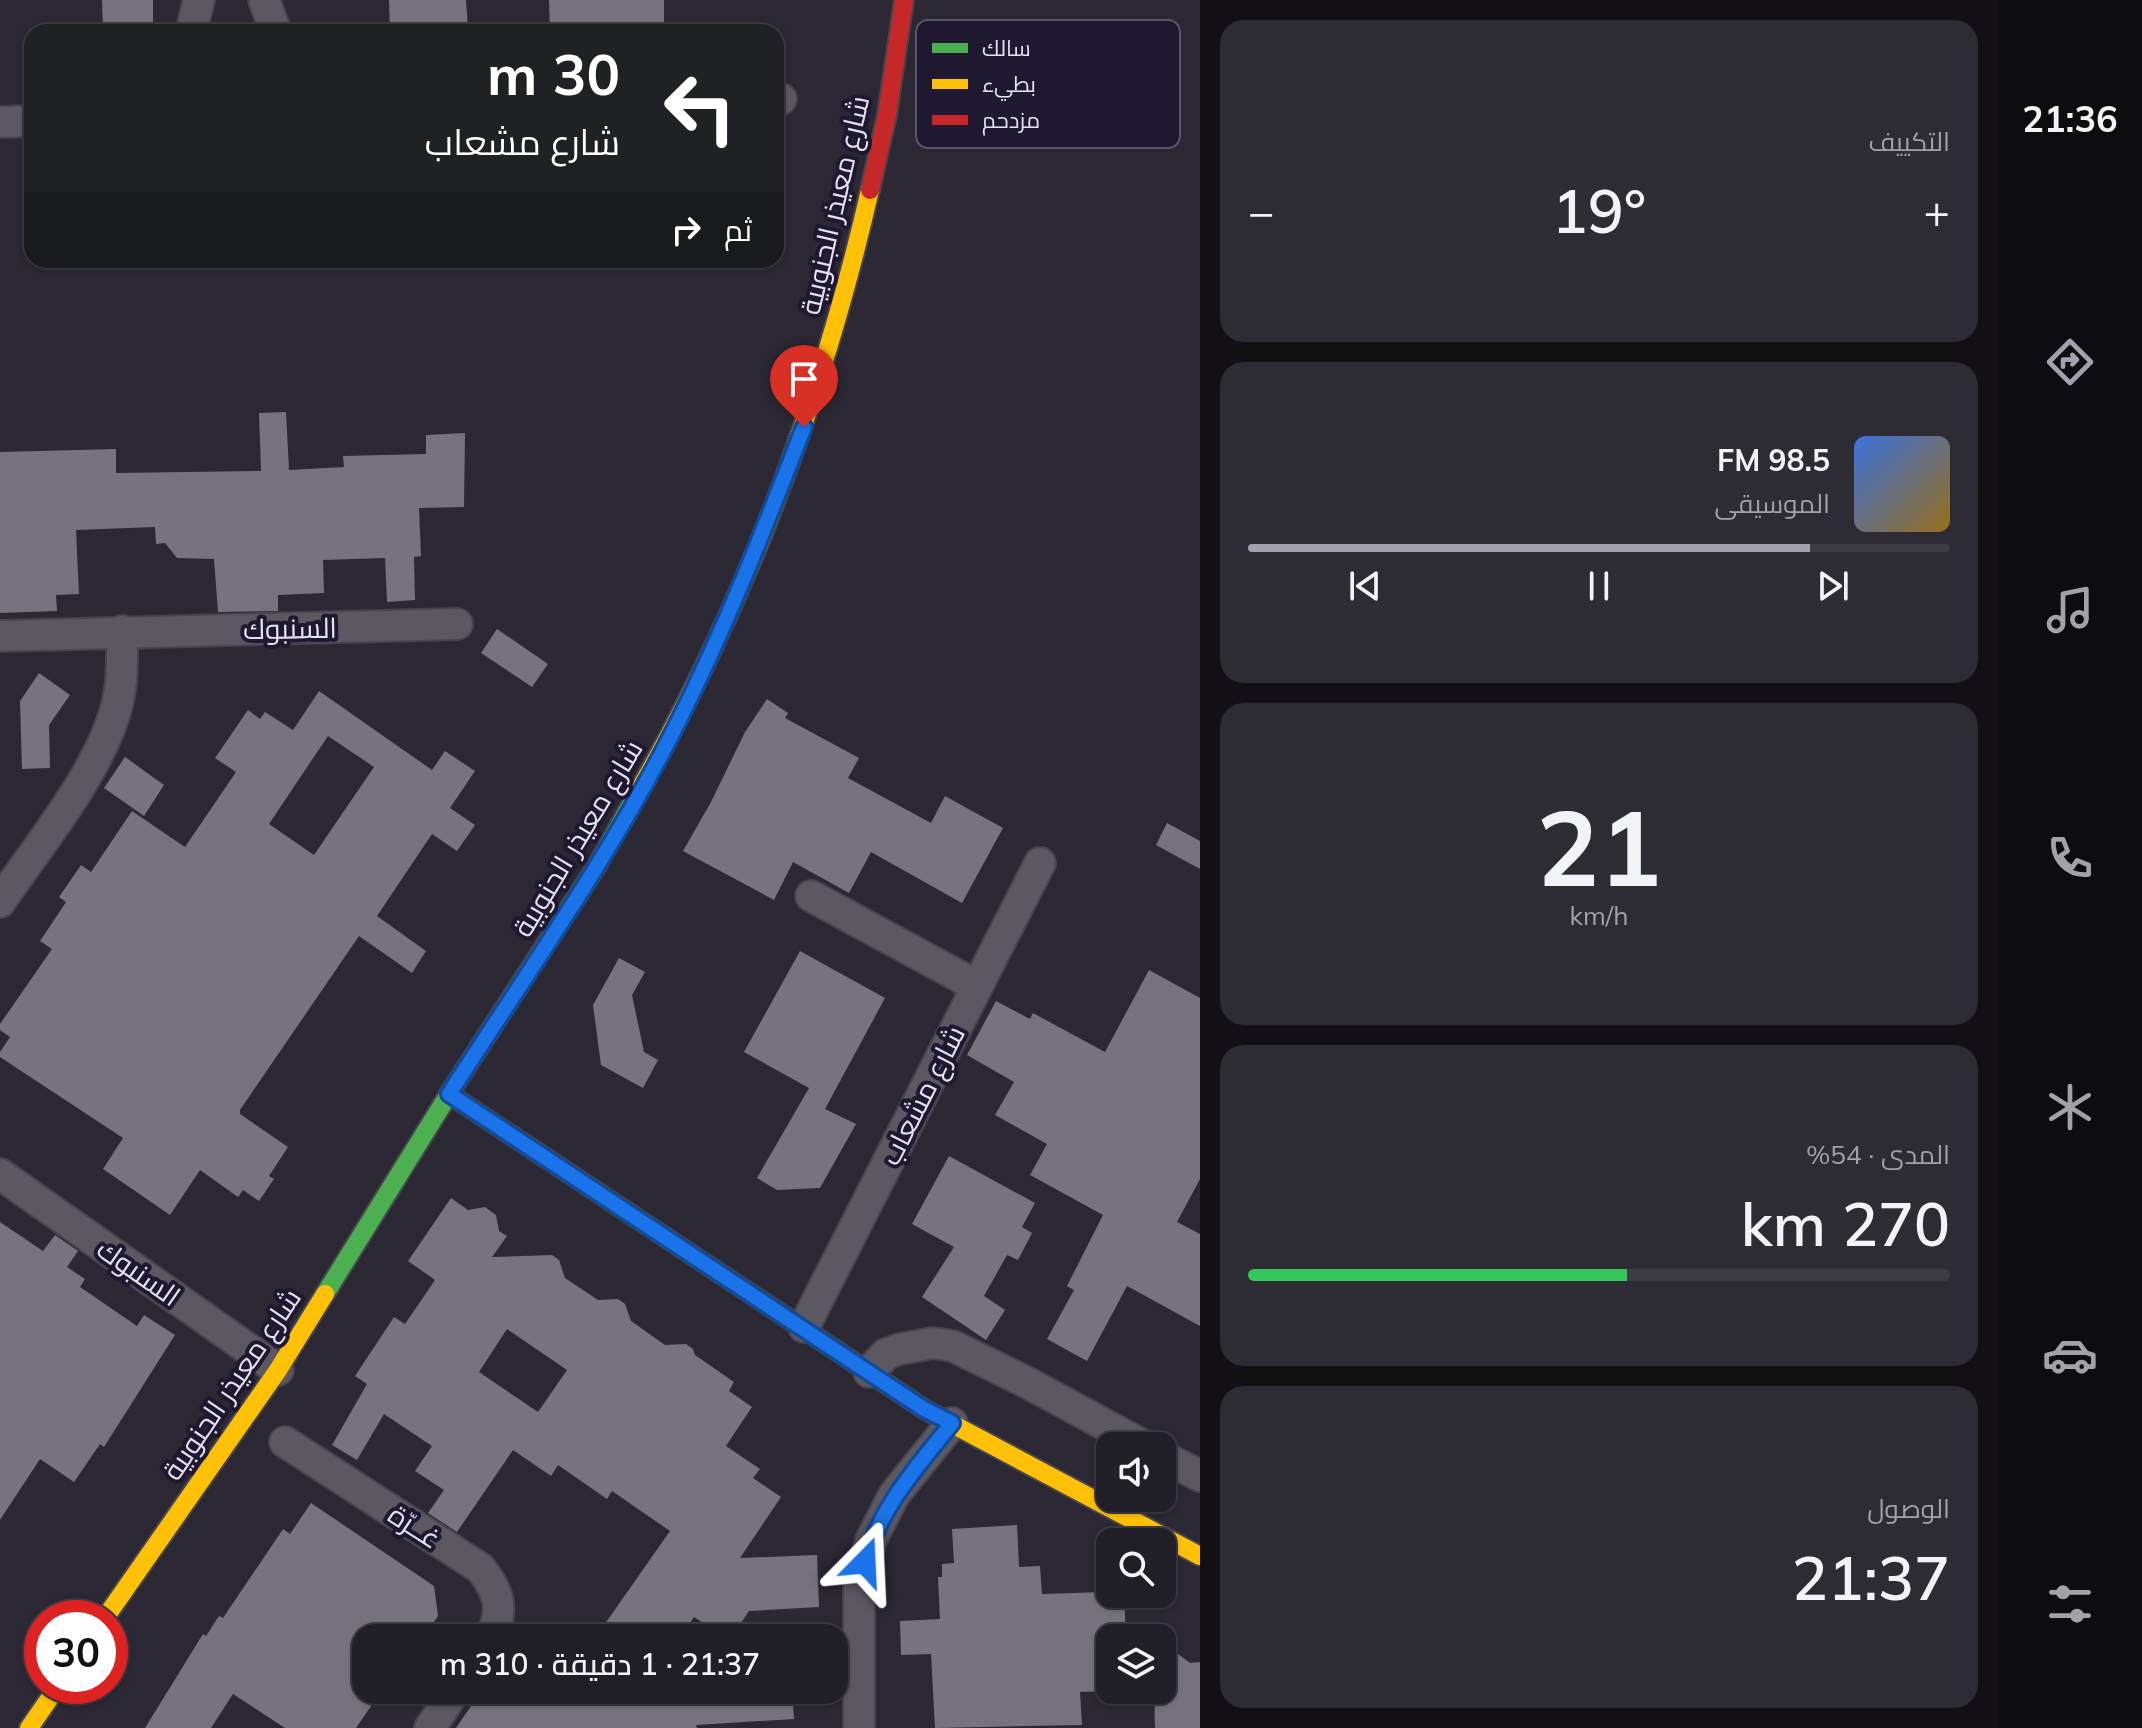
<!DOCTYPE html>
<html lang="ar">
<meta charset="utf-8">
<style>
:root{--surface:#201e27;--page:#2d2b33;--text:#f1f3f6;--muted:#a2a2a7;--line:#3d3c44;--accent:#a4a0af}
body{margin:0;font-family:Mulish,Cairo,sans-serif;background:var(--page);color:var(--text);direction:rtl;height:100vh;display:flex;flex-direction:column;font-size:30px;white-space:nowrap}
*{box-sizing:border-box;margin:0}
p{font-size:26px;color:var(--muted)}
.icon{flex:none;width:44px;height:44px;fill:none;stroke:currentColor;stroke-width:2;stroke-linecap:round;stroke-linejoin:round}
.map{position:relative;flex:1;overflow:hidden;direction:ltr}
.details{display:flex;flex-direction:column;gap:20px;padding:20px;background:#121015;width:798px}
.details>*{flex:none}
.top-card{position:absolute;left:24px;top:24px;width:760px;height:244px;border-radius:24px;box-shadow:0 2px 6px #0004,0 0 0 2px var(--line);direction:rtl;background:#202124;color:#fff;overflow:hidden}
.fabs{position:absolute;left:1096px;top:1432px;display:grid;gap:16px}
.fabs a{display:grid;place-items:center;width:80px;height:80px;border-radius:16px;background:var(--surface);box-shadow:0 2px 6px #0004,0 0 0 2px var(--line);font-size:40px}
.speed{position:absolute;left:24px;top:1600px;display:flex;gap:16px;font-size:40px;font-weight:700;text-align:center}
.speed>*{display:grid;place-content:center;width:104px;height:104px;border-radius:50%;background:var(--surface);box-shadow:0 2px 6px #0004,0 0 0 2px var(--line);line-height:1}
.speed .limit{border:12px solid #d22;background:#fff;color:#111}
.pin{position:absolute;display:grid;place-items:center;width:68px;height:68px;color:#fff;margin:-82px -34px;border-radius:50% 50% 50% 0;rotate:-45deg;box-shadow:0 0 8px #0007}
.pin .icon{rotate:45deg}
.me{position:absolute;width:88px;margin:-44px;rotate:21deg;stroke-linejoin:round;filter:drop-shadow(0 0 6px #0008)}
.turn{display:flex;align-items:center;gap:28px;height:168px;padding:0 32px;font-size:36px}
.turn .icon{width:104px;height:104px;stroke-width:2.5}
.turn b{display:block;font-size:56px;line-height:68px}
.then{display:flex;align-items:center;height:76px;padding:0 32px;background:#0003;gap:16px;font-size:30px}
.big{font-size:60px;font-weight:600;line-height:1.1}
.details .card{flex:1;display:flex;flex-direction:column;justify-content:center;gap:12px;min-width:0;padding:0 28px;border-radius:24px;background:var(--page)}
.details .dial{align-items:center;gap:0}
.dial b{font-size:104px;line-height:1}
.song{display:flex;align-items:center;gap:24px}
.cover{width:96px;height:96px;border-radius:12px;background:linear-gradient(135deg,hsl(220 70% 55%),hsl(40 70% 35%))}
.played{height:8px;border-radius:4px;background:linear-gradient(90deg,var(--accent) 80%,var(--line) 80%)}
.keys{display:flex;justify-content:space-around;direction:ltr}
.heat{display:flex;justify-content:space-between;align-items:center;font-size:44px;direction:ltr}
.charge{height:12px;border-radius:6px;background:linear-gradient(90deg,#34c759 54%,var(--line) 0)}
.trip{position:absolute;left:352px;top:1624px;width:496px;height:80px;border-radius:24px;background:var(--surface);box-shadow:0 2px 6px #0004,0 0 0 2px var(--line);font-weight:600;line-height:80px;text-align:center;direction:rtl}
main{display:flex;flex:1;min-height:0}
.dock{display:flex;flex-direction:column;width:144px;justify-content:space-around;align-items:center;background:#0d0c10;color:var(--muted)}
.dock .icon{width:56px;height:56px}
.dock .on{color:var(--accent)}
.dock b{font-size:36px;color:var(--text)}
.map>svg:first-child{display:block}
</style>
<main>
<nav class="dock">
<b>21:36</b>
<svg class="icon on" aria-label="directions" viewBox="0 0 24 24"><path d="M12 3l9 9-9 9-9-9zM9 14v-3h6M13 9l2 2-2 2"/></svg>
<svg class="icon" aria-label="music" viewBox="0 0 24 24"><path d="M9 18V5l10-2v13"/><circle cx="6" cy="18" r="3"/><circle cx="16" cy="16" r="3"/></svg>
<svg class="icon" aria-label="phone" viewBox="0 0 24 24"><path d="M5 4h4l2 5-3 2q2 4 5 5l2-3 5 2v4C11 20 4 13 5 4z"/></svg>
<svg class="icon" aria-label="climate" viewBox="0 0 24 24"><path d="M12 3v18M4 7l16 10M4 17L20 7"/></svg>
<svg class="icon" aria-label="car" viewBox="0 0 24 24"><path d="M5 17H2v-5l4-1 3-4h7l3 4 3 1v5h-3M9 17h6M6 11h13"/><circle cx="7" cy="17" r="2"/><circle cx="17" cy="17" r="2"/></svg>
<svg class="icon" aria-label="filters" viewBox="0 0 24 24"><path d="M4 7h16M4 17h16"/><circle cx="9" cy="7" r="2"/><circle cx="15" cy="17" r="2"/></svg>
</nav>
<section class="details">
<div class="card"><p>التكييف</p>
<div class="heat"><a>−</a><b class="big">19°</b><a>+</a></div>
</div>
<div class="card">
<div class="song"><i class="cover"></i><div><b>98.5 FM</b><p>الموسيقى</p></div></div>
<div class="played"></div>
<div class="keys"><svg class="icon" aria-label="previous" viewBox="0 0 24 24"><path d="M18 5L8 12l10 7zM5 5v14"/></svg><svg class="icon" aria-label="pause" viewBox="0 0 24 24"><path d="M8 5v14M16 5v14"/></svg><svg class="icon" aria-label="next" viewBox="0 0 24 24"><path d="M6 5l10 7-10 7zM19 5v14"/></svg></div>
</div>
<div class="card dial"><b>21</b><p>km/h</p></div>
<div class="card"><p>المدى · 54%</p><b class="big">270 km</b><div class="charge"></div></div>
<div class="card"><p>الوصول</p><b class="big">21:37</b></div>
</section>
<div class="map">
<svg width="1200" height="1728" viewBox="0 0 1200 1728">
<rect width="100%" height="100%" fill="#2b2834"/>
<!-- building -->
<path fill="#76737f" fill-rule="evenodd" d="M102,0H153V32H103Z
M389,0H466L468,28L390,31Z
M549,0H664V32H550Z
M286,412L289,470L344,467L343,456L426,454V435L465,433L464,507L419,508L421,556L414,557L415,600L387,602L385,558L323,560L324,593L278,595V611L218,612L214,559L177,558L165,543L156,544L155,527L76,530L79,594L56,595L57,611L0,613V452L116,449V473L261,471L259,413Z
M497,629L548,664L532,687L481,653Z
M39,673L70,695L49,725L50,768L22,769L20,701Z
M319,691L432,770L445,751L475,771L450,808L475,825L457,851L432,834L377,916L426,951L412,973L359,936L240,1110V1114L288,1147L269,1176L274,1179L259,1201L243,1190L238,1197L200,1170L170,1215L103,1169L123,1138L0,1057V1052L10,1037L0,1030V1024L52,949L40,941L66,902L59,897L81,865L91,872L132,811L185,847L236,772L215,758L248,710L260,719L265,712L293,730ZM328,736L374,767L314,855L269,824Z
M767,699L788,713L785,718L859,758L848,778L931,823L945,796L1003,828L962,903L871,852L849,893L793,862L774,900L683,851L711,802L745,732Z
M125,757L164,785L144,816L104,788Z
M1167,823L1200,841V869L1156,845Z
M800,951L885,998L825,1109L856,1124L820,1188L777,1190L757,1178L809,1088L744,1052Z
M619,958L645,972L632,995L644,1052L658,1060L643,1088L601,1065L593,1005Z
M1149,970L1200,998V1179L1177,1222L1200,1234V1326L1127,1286L1087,1361L1047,1339L1074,1290L1067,1286L1103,1215L1030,1175L1047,1144L995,1115L1014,1082L967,1055L996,1001L1030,1019L1033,1013L1105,1052Z
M949,1156L1035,1203L1022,1227L1032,1233L1018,1260L1007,1255L984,1296L1005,1310L986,1340L922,1297L954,1247L912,1224Z
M451,1198L468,1210L485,1207L496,1215L499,1231L507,1236L492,1257L552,1255L559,1260L565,1278L598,1300L618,1299L625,1304L631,1321L665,1345L686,1344L693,1349L695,1355L734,1382L729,1391L752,1407L726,1446L760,1469L753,1478L781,1497L740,1558L817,1555L819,1607L749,1611L731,1638H725L694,1617L680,1638H595L670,1531L612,1491L607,1499L558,1465L551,1476L513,1450L457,1532L428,1513L444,1490L415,1471L432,1446L384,1414L357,1460L332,1445L367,1384L355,1376L394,1317L405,1324L435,1280L408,1261ZM507,1329L567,1370L538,1412L479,1372Z
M0,1222L43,1251L55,1235L78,1251L67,1267L85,1279L80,1287L137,1326L144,1315L175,1335L104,1447L100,1444L74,1482L40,1459L0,1520Z
M311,1503L434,1586L438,1616L423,1638H366V1690H382L356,1728H285L233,1694L211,1728H145L203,1634L206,1636L219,1616L223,1618L283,1529L290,1534Z
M1017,1525L1019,1567L1040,1566L1042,1594L1104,1592L1124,1594L1126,1638H1110V1691L1080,1692L1082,1725L935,1728L931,1654L901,1655L900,1621L940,1619L938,1577H942V1564L954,1563L952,1529Z
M1162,1642L1190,1663L1200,1662V1728H1155L1154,1690H1162Z
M482,1690H493L502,1696L506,1690H792L794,1719L696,1725L697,1728H456Z"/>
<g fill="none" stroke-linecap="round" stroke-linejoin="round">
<!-- street casing -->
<g stroke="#47434f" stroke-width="34">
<path id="street" d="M264,0L276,32
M191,32L199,0
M776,99H781
M0,122L32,121
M0,636L457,624
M811,896L977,986
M0,902C39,844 100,772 117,705C123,681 122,656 122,631
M0,1174L278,1370
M804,1327L1040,863
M869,1372L886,1354L900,1349L933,1343L953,1346L1028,1383L1144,1446
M285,1442L480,1568C499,1591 505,1610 490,1638
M1162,1456L1200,1476
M430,1728L455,1690
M859,1728V1583L871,1540L894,1495L952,1423"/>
</g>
<!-- fast casing -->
<g stroke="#47434f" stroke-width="22">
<path id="fast" d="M449,1094L819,1339
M325,1294L449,1094L598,864L641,787"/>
</g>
<!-- slow casing -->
<g stroke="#47434f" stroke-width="22">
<path id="slow" d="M641,787C747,600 822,399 870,190
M819,1339L924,1409L1200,1556
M105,1618L278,1370L325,1294
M29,1728L58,1686"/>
</g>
<!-- jam casing -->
<g stroke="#47434f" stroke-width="22">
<path id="jam" d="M870,190L887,115L904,0"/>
</g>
<!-- street -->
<use href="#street" stroke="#5b5862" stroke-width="30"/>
<!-- fast -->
<use href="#fast" stroke="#4caf50" stroke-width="18"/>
<!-- slow -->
<use href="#slow" stroke="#ffc107" stroke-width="18"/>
<!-- jam -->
<use href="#jam" stroke="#c62828" stroke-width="18"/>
</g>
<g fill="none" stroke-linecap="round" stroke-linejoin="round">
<!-- route casing -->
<g stroke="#114b97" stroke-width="20">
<path id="route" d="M804,427C765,527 726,627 678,722C613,852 528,972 449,1094L924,1409L952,1423C917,1467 880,1507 865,1562"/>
</g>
<!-- route -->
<use href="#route" stroke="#1a73e8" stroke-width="14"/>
</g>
<g text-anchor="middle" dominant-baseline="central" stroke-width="8" stroke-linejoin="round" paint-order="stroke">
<!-- street labels -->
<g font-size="28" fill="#e5e1f1" stroke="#201830">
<text transform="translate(834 205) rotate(-77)">شارع معيذر الجنوبية</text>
<text transform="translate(290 628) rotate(-1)">السنبوك</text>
<text transform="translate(577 838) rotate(-59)">شارع معيذر الجنوبية</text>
<text transform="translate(922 1095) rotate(-63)">شارع مشعاب</text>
<text transform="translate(139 1272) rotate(35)">السنبوك</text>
<text transform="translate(231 1384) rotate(-56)">شارع معيذر الجنوبية</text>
<text transform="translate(415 1526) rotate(33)">غــرّة</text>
</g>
</g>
<!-- legend -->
<rect x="916" y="20" width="264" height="128" rx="12" fill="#201830" stroke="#5b546a" stroke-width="2"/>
<rect x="932" y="43" width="36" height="10" fill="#4caf50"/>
<rect x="932" y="79" width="36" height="10" fill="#ffc107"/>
<rect x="932" y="115" width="36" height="10" fill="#c62828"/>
<g font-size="22" fill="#e5e1f1">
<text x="982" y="56">سالك</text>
<text x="982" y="92">بطيء</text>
<text x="982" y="128">مزدحم</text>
</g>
</svg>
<div class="fabs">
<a><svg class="icon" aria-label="sound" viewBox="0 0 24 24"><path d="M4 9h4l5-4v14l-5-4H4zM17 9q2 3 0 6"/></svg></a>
<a><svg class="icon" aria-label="search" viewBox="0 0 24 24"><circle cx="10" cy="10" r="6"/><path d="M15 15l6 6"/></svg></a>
<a><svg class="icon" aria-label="layers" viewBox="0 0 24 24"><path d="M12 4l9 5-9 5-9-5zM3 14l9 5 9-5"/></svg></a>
</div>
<div class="speed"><div class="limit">30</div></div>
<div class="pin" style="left:804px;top:427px;background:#d93025"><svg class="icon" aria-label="arrive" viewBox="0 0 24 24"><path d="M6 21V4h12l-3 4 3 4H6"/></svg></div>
<svg class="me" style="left:865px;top:1562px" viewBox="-20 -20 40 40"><path d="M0-17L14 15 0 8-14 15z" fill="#1a73e8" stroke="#fff" stroke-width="4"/></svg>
<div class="trip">21:37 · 1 دقيقة · 310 m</div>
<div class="top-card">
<div class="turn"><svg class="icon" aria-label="left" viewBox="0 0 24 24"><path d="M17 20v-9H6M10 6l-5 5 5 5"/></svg><div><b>30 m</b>شارع مشعاب</div></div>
<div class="then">ثم<svg class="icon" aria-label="right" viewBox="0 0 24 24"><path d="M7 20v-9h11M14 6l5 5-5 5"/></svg></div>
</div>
</div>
</main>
